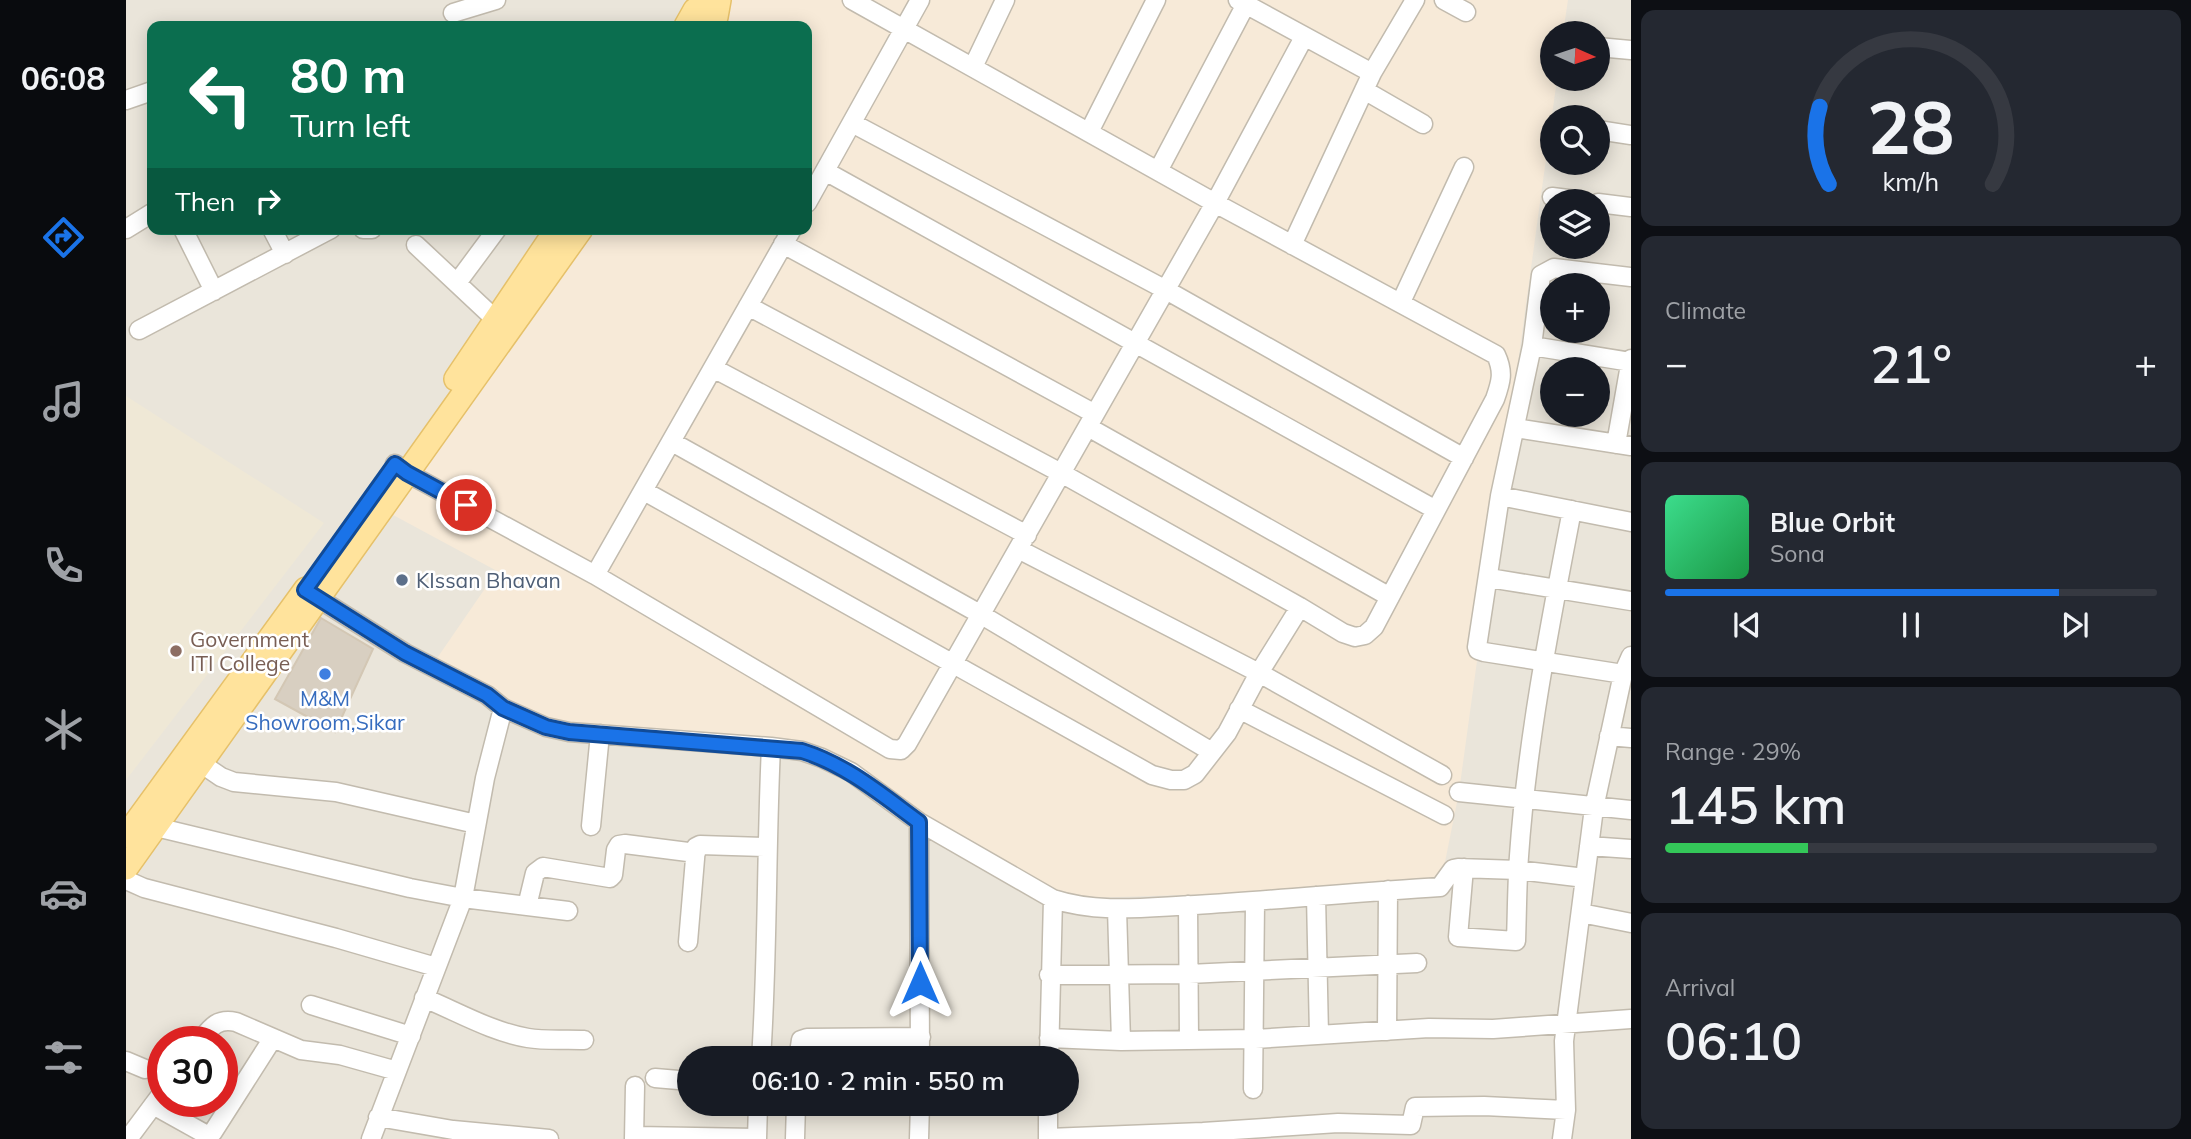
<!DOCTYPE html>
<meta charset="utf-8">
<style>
:root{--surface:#171b24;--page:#242831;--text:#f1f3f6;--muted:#9ea1a6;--line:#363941;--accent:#1a73e8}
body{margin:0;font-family:Mulish,sans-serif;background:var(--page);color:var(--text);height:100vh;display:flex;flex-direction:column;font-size:26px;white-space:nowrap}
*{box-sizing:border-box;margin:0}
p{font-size:23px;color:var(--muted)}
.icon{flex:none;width:38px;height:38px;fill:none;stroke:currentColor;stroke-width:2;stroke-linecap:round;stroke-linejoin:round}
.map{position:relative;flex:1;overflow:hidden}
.details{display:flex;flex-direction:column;gap:10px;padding:10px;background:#0d0f14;width:560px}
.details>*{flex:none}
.guide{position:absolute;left:21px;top:21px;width:665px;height:214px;border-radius:14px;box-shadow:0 4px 18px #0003;background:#0b6e4f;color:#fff;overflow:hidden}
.needle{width:46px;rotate:93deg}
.tools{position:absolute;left:1414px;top:21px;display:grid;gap:14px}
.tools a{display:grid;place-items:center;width:70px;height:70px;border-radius:50%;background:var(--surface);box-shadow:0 4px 18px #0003;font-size:35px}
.speed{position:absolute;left:21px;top:1026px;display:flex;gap:14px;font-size:35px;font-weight:700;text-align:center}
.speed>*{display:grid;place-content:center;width:91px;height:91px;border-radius:50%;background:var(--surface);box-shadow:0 4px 18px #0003;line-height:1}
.speed .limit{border:10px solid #d22;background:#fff;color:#111}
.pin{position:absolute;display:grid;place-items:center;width:60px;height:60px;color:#fff;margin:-30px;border:4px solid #fff;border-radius:50%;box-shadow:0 2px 7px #0007}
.me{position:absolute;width:77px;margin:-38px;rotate:0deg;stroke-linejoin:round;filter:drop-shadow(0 0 5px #0008)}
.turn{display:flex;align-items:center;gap:24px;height:147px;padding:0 28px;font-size:32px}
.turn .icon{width:91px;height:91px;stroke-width:2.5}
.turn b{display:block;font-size:49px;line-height:60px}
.then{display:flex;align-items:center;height:66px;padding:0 28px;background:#0003;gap:14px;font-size:26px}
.big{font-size:52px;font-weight:600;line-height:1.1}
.details .widget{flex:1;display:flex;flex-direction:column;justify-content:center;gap:10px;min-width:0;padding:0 24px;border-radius:14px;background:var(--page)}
.details .dial{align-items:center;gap:0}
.dial svg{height:182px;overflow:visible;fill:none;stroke:var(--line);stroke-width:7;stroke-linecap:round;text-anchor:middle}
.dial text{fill:var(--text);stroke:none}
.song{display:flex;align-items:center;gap:21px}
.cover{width:84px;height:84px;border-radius:10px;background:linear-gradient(135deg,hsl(150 70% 55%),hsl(140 70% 35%))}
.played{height:7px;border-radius:4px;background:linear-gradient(90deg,var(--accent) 80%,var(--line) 80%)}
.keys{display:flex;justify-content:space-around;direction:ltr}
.heat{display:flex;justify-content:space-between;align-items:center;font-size:38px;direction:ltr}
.charge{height:10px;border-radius:5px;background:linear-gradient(90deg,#34c759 29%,var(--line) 0)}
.trip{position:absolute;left:551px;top:1046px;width:402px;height:70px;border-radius:35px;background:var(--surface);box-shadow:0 4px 18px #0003;font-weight:600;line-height:70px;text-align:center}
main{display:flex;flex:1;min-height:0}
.tab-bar{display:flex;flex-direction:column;width:126px;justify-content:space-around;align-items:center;background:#090b0e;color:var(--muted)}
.tab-bar .icon{width:49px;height:49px}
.tab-bar .current{color:var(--accent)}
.tab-bar b{font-size:32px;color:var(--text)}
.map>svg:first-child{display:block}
</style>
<main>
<nav class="tab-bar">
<b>06:08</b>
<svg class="icon current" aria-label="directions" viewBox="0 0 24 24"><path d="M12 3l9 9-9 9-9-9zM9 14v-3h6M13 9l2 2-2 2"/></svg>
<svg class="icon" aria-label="music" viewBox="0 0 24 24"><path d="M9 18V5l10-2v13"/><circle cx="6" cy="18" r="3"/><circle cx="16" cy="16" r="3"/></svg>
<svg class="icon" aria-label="phone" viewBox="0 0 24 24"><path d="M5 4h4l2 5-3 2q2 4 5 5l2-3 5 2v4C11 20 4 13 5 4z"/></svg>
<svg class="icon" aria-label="climate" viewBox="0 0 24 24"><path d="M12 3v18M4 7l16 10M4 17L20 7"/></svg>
<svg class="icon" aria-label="car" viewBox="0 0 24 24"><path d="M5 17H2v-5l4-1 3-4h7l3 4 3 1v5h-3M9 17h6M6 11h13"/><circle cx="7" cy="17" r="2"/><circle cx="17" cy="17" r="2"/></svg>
<svg class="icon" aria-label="filters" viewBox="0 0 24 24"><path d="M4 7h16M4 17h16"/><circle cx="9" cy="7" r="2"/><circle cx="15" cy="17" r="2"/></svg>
</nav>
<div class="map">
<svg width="1505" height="1139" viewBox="0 0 1505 1139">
<rect width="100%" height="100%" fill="#f6f3ec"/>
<!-- residential -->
<path fill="#eae5da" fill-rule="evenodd" d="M0,0H1505V1139H0ZM26,26H681V229H26ZM1426,33H1472V79H1426ZM1426,117H1472V163H1426ZM1426,201H1472V247H1426ZM1426,285H1472V331H1426ZM1426,369H1472V415H1426ZM37,1041H96V1101H37ZM564,1059H942V1104H564Z"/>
<!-- commercial -->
<path fill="#f7ead8" d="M585,0H1442L1437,33H1426V79H1431L1333,792L1314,887L927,899L696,758L420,727L305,667L371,571L256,509L437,229H681V26H568Z"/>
<!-- education -->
<path fill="#efe8d6" d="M0,396L198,523L0,780Z"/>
<!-- building -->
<path fill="#d8cfc1" stroke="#d3c7b4" stroke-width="2" d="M195,618L247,649L209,732L149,699Z"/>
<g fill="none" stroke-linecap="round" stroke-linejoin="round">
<!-- minor casing -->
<g stroke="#c2bbae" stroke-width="21">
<path id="minor" d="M1112,0L1246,73
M1318,0L1340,12
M327,13L370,0
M1472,47L1505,50
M847,67L879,0
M1238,90L1297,124
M0,100L26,91
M726,123L1040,290L1338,458
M1472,130L1505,135
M963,132L1030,0
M699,171L1310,510
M1032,171L1120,4
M1426,197L1458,201
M681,203L794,0
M1472,203L1505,207
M0,229L26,213
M57,229L88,291
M146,229L159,254
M237,229H246
M657,244L969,414
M290,245L369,319
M1166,245L1246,73L1289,0
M331,283L371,229
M1275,302L1338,167
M622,306L935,473L1174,607L1217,633L1229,637L1239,635L1248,627L1369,399C1375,382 1378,372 1370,355L1089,203L726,0
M13,330L205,229
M1406,346L1505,362
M587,368L901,535
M962,427L1264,597
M1389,428L1505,446
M546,442L854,614L1086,752
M1490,444L1505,359
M269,464L281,473L469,575L764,749L775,750L781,744L1089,203L1178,37
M518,491L1026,775L1045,780H1058L1069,774L1101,733L1133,673L1174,607
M1374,496L1505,522
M892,549L1133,673L1316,775
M469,575L666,229
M1363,578L1505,601
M182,592L279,653L361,695L377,708L420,727L443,732L645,747L676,751L696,758L725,772L793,822L927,899C973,914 1021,907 1069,905C1151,900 1232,892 1314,887L1327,869L1332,868L1392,870L1459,878
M1497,674L1358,652L1352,650L1351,647L1374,496L1406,346L1415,275L1428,268L1505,277
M1113,709L1318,815
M1483,736L1505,738
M76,764L95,777L108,782L210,792L350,824
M1333,792L1505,810
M793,822L794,1059
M465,826L474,734
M30,827L284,888L337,898L442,911
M1463,846L1505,849
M1338,868L1332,937L1390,941C1391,913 1391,884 1393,856C1401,740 1424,624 1446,510
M0,880L18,888L210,938L310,967
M1190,896L1193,1035
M1062,905L1063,1040
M401,906L409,873L417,867L484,878L487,875L490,850L493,845L499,844L570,853
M991,909L995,1041L1129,1039L1303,1028L1367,1029L1505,1019
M1455,913L1505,923
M562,942L570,847L574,845L641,847
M923,975L1063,974L1291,963
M298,998C332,1012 366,1032 402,1038C420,1041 439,1039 458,1040
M185,1005L285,1036
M1261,1031L1262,890
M923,1038L995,1041
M74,1041C85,1027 91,1018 110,1022L175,1050L214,1055L271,1071
M635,1059C642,955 640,851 645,747
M672,1059L675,1040L681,1038L795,1037
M923,1059L927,899
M0,1061L19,1069
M529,1078L564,1081
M1127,1089L1129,902
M27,1105L81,1135L87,1132L147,1038
M252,1117L327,1130L423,1139
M509,1136L631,1138
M922,1138L1077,1132L1212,1123L1285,1125L1289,1107L1358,1106L1440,1110
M2,1139L37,1092
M245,1139L337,898L359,778L377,708
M508,1139L509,1086
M631,1139L632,1104
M669,1139L670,1104
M793,1139L794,1104
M922,1139V1104
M1436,1139L1440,1110L1438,1041L1468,808L1497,674L1505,656"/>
</g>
<!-- major casing -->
<g stroke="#e6c16a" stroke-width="26">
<path id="major" d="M560,26L569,10L585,0
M584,26L590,17L593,0
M330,379L431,229
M0,836L180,589
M0,868L455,229"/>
</g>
<!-- minor -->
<use href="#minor" stroke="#fff" stroke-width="18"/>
<!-- major -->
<use href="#major" stroke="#ffe39c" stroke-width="23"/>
</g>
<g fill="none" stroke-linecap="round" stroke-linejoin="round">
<!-- route casing -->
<g stroke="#114b97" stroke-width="18">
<path id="route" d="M340,505L281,473L269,464L179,590L279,653L361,695L377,708L420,727L443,732L676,751C721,765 756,795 793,822L794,983"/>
</g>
<!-- route -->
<use href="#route" stroke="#1a73e8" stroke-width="12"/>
</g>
<!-- markers -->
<circle fill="#5c6f8a" stroke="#fff" stroke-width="2.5" cx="276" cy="580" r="7"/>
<circle fill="#8d6e63" stroke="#fff" stroke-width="2.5" cx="50" cy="651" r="7"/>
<circle fill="#3f7fe0" stroke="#fff" stroke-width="2.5" cx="199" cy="674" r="7"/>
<g text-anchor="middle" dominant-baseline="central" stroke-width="5" stroke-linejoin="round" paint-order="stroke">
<!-- service labels -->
<g font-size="21" fill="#4e5e75" stroke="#fff" text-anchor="start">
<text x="290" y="580">KIssan Bhavan</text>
</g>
<!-- education labels -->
<g font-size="21" fill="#785e54" stroke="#fff" text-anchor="start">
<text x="64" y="639">Government<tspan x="64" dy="24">ITI College</tspan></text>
</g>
<!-- shop labels -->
<g font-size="21" fill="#366cbe" stroke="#fff">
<text x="199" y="698">M&amp;M<tspan x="199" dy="24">Showroom,Sikar</tspan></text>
</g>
</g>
</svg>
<div class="tools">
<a><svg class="needle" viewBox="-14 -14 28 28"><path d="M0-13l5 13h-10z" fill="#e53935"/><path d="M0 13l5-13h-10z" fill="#9ea1a6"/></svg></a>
<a><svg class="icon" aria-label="search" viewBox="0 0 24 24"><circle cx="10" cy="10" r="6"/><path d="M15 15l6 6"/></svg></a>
<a><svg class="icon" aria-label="layers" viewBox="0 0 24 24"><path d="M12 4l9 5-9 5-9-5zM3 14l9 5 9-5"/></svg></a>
<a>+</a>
<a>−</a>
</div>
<div class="speed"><div class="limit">30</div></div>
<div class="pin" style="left:340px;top:505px;background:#d93025"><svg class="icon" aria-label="arrive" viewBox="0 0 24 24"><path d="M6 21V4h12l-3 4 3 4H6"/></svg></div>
<svg class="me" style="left:794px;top:983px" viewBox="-20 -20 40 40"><path d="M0-17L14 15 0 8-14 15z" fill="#1a73e8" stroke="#fff" stroke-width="4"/></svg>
<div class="trip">06:10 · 2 min · 550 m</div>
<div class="guide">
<div class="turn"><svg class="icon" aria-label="left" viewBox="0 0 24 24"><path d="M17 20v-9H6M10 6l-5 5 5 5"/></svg><div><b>80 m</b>Turn left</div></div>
<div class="then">Then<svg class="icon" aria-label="right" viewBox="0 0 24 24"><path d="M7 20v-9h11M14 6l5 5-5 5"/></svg></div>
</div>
</div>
<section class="details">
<div class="widget dial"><svg viewBox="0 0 100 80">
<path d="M14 69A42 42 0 1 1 86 69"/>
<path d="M14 69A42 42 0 0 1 10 35" stroke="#1a73e8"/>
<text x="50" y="56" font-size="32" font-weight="700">28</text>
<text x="50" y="72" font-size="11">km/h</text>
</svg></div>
<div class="widget"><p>Climate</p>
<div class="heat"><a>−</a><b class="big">21°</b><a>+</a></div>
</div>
<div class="widget">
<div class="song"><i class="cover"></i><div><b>Blue Orbit</b><p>Sona</p></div></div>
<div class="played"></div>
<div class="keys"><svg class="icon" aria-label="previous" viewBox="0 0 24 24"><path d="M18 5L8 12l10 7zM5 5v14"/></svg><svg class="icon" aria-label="pause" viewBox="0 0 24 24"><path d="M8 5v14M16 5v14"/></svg><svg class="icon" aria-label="next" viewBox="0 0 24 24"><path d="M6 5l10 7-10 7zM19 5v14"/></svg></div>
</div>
<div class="widget"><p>Range · 29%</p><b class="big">145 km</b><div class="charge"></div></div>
<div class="widget"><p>Arrival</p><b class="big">06:10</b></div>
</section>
</main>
